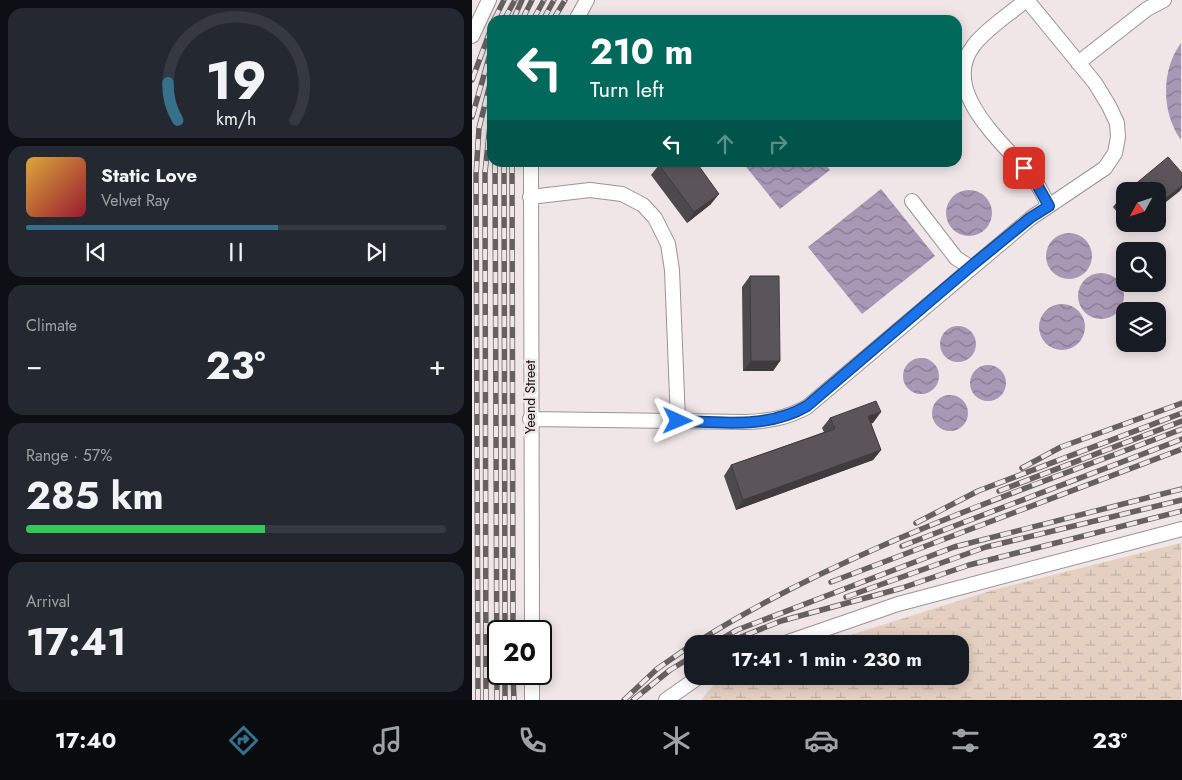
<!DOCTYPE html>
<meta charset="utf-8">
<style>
:root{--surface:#171b24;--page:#242831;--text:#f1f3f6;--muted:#9ea1a6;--line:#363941;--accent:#37708a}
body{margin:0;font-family:Jost,sans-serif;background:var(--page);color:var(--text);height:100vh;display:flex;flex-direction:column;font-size:19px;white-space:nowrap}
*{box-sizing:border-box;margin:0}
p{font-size:16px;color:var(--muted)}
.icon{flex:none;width:28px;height:28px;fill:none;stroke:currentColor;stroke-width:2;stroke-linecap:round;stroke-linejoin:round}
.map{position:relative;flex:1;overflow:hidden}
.panel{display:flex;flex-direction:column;gap:8px;padding:8px;background:#0d0f14;width:472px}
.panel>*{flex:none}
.banner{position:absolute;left:15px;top:15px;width:475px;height:152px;border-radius:15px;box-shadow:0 2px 12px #0003;background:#00695c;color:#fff;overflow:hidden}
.needle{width:32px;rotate:230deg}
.buttons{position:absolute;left:644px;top:182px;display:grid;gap:10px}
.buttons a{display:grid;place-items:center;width:50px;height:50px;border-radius:10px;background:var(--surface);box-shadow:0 2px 12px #0003;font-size:25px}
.speed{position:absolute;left:15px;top:620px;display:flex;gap:10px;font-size:25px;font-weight:700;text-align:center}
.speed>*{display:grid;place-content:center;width:65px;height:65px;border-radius:50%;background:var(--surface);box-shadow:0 2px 12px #0003;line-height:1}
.speed .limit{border:2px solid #111;border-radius:8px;background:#fff;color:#111}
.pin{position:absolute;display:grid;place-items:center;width:42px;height:42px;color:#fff;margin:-21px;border-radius:10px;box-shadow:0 2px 8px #0006}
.me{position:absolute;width:55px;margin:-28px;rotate:91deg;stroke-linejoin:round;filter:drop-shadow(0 0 4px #0008)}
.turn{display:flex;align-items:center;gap:18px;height:105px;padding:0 20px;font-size:22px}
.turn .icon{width:65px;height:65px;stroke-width:2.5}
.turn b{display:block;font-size:35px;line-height:42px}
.lanes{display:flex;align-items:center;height:48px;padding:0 20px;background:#0003;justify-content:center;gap:25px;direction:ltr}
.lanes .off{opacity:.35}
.big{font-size:38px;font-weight:700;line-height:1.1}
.panel .widget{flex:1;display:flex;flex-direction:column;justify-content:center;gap:8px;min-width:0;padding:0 18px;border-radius:15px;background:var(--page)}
.panel .dial{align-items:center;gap:0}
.dial svg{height:130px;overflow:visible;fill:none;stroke:var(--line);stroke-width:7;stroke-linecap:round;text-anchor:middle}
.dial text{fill:var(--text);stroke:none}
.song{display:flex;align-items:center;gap:15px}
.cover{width:60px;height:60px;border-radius:8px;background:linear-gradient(135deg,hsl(40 70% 55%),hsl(350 70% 35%))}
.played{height:5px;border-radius:2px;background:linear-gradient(90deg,var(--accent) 60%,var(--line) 60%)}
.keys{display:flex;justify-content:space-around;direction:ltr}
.heat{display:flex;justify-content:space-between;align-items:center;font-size:28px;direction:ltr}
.charge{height:8px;border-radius:4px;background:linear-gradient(90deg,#34c759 57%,var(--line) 0)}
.trip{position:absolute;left:212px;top:635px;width:285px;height:50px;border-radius:15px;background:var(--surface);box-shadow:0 2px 12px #0003;font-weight:700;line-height:50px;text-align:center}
.dock{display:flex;height:80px;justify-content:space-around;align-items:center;background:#090b0e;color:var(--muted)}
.dock .icon{width:35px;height:35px}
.dock .active{color:var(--accent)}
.dock b{font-size:22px;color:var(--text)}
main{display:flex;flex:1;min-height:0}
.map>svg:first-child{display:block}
</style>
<main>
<section class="panel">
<div class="widget dial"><svg viewBox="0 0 100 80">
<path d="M14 69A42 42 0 1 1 86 69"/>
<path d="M14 69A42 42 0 0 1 8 46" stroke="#37708a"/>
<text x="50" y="56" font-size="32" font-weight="700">19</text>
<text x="50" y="72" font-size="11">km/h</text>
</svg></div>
<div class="widget">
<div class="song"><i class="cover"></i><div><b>Static Love</b><p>Velvet Ray</p></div></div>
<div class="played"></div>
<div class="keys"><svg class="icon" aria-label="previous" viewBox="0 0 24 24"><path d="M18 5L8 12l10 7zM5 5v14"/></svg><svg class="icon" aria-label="pause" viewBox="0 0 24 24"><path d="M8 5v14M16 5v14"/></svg><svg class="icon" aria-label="next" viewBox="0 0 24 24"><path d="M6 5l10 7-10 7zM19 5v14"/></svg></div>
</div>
<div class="widget"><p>Climate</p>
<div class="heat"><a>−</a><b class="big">23°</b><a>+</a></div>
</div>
<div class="widget"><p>Range · 57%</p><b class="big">285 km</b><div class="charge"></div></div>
<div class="widget"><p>Arrival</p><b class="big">17:41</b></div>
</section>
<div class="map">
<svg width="710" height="700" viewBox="0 0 710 700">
<defs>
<pattern id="wetland-marsh" width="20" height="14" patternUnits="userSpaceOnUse" patternTransform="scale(1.25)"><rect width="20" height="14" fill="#e4cfc0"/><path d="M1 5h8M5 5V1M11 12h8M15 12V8" fill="none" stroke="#c3b1a4"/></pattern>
<pattern id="water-waves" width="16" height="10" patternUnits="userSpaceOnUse" patternTransform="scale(1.25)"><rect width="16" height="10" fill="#a997b6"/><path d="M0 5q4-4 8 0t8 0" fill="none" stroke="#887a93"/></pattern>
</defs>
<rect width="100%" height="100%" fill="#f0e5e7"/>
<!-- wetland -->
<path fill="url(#wetland-marsh)" d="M709,543V700H229L249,676H489V644H350L521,590Z"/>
<!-- water -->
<path fill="url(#water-waves)" d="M709,43V140C689,112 689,70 709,43Z
M271,163H352L358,170L308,209Z
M409,189L463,256L390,314L336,247Z
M474 213a23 23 0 1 1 46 0a23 23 0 1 1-46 0Z
M574 256a23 23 0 1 1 46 0a23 23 0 1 1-46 0Z
M606 296a23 23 0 1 1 46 0a23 23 0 1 1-46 0Z
M567 327a23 23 0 1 1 46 0a23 23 0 1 1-46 0Z
M468 344a18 18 0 1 1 36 0a18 18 0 1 1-36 0Z
M431 376a18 18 0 1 1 36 0a18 18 0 1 1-36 0Z
M498 383a18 18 0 1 1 36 0a18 18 0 1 1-36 0Z
M460 413a18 18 0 1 1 36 0a18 18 0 1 1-36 0Z"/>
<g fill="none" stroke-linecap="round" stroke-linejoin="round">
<!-- minor casing -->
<g stroke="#9c9394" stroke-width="16">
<path id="minor" d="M554,0C539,13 514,29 502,45C465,92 536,146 562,180C568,187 572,197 577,206
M104,20L115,0
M0,36L17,0
M606,63L675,9L692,0
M59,162L60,631
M58,197L118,190L150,194L171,205L183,218L196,244L200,270L206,421
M440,201L484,258L498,267
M58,419L275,422C297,421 315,418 335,407L559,218L633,168L643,153L646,137L645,123L637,106L623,83L555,0
M310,644L426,604L710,529
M60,674V700
M194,700L228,676"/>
</g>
<!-- minor -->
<use href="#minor" stroke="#fff" stroke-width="14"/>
<!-- rail casing -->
<g stroke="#666061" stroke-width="5.5">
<path id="rail" d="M22,20L32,0
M32,20L43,0
M41,20L50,0
M50,20L60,0
M61,20L72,0
M71,20L82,0
M81,20L93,0
M0,80L20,26
M0,117L20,47
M23,162L25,700
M32,162L33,631
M40,162L41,631
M550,468L589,447L710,403
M527,491L710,421
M444,523L506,491L710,413
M430,546L710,439
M359,582L710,449
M374,597L514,547L710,500
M254,643L309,621L430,588L497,565L710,511
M222,644C373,548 544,493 710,429
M241,644L265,630L482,547L710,489
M33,674V700
M41,674L42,700
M6,700L4,175L7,128L20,76
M14,700L13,172L20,107
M152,700L185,669L221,644
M161,700L198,670L221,656"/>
</g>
<!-- rail -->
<use href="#rail" stroke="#f0e5e7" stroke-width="4" stroke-dasharray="11" stroke-linecap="butt"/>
</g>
<!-- wall -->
<path fill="#4e494d" d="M187,165L239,204L215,223L179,175Z
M652,194V221L641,207L649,197Z
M655,224H668L660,230Z
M278,276L308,361L301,371H271L270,287Z
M358,418L401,423H399L409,450L401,460L264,510L252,476L259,465L352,432L350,428Z"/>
<!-- shaded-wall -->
<path fill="#403c3e" d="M710,185V188L708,191L685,209V205Z
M247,194L239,204L215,223L222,212Z
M665,224H668L660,230Z
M279,361H308L301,371H271Z
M409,412L401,423L389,427L396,416Z
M409,450L401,460L264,510L271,500Z"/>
<!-- building -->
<path fill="#5b5559" stroke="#403c3e" d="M696,157L710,173V185L685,205V191H655Z
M190,162H224L247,194L222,212L187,165Z
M652,194V201L649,197Z
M278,276H307L308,361H279Z
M404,401L409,412L396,416L409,450L271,500L259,465L363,429L358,418Z"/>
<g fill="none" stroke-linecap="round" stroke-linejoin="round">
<!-- route casing -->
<g stroke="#114b97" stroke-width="12">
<path id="route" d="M206,421C249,422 296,429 335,406L498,267L558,218L577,206L563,181L552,168"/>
</g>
<!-- route -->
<use href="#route" stroke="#1a73e8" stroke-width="9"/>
</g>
<g text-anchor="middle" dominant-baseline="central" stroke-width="5" stroke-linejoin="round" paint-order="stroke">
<!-- street labels -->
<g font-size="14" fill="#151212" stroke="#f0e5e7">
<text transform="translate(58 397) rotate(-90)">Yeend Street</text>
</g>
</g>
</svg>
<div class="buttons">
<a><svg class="needle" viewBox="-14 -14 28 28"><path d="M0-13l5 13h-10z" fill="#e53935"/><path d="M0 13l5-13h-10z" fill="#9ea1a6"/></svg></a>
<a><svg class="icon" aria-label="search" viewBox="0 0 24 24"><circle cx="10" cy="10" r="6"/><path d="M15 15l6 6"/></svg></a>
<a><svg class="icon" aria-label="layers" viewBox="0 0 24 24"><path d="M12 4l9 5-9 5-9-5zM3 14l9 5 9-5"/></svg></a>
</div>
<div class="speed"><div class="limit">20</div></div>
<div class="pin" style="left:552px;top:168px;background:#d93025"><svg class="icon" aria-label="arrive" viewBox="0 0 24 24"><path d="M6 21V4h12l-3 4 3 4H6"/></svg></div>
<svg class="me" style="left:206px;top:421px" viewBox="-20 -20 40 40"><path d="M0-17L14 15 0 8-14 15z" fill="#1a73e8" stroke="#fff" stroke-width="4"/></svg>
<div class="trip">17:41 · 1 min · 230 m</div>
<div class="banner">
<div class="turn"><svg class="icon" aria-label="left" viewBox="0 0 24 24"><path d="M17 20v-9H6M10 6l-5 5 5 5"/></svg><div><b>210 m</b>Turn left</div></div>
<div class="lanes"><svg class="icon" aria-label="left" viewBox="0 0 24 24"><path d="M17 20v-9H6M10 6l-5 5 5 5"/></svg><svg class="icon off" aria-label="ahead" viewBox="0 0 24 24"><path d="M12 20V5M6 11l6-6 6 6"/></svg><svg class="icon off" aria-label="right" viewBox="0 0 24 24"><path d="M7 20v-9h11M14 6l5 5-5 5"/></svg></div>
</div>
</div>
</main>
<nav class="dock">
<b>17:40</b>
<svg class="icon active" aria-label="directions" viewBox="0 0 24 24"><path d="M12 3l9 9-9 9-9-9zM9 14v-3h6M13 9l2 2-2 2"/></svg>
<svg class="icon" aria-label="music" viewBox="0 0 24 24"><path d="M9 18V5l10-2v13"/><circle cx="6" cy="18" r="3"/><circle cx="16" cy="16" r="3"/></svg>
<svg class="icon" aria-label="phone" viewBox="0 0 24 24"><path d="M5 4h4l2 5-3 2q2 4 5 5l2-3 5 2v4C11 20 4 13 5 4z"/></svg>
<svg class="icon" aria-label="climate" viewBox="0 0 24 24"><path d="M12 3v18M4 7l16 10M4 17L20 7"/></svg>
<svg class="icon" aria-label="car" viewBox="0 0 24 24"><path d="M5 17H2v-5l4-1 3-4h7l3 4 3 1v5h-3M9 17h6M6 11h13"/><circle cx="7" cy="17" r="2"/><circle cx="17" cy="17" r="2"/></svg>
<svg class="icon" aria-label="filters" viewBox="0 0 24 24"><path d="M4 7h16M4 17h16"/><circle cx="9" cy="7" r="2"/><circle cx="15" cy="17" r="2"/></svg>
<b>23°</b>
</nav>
